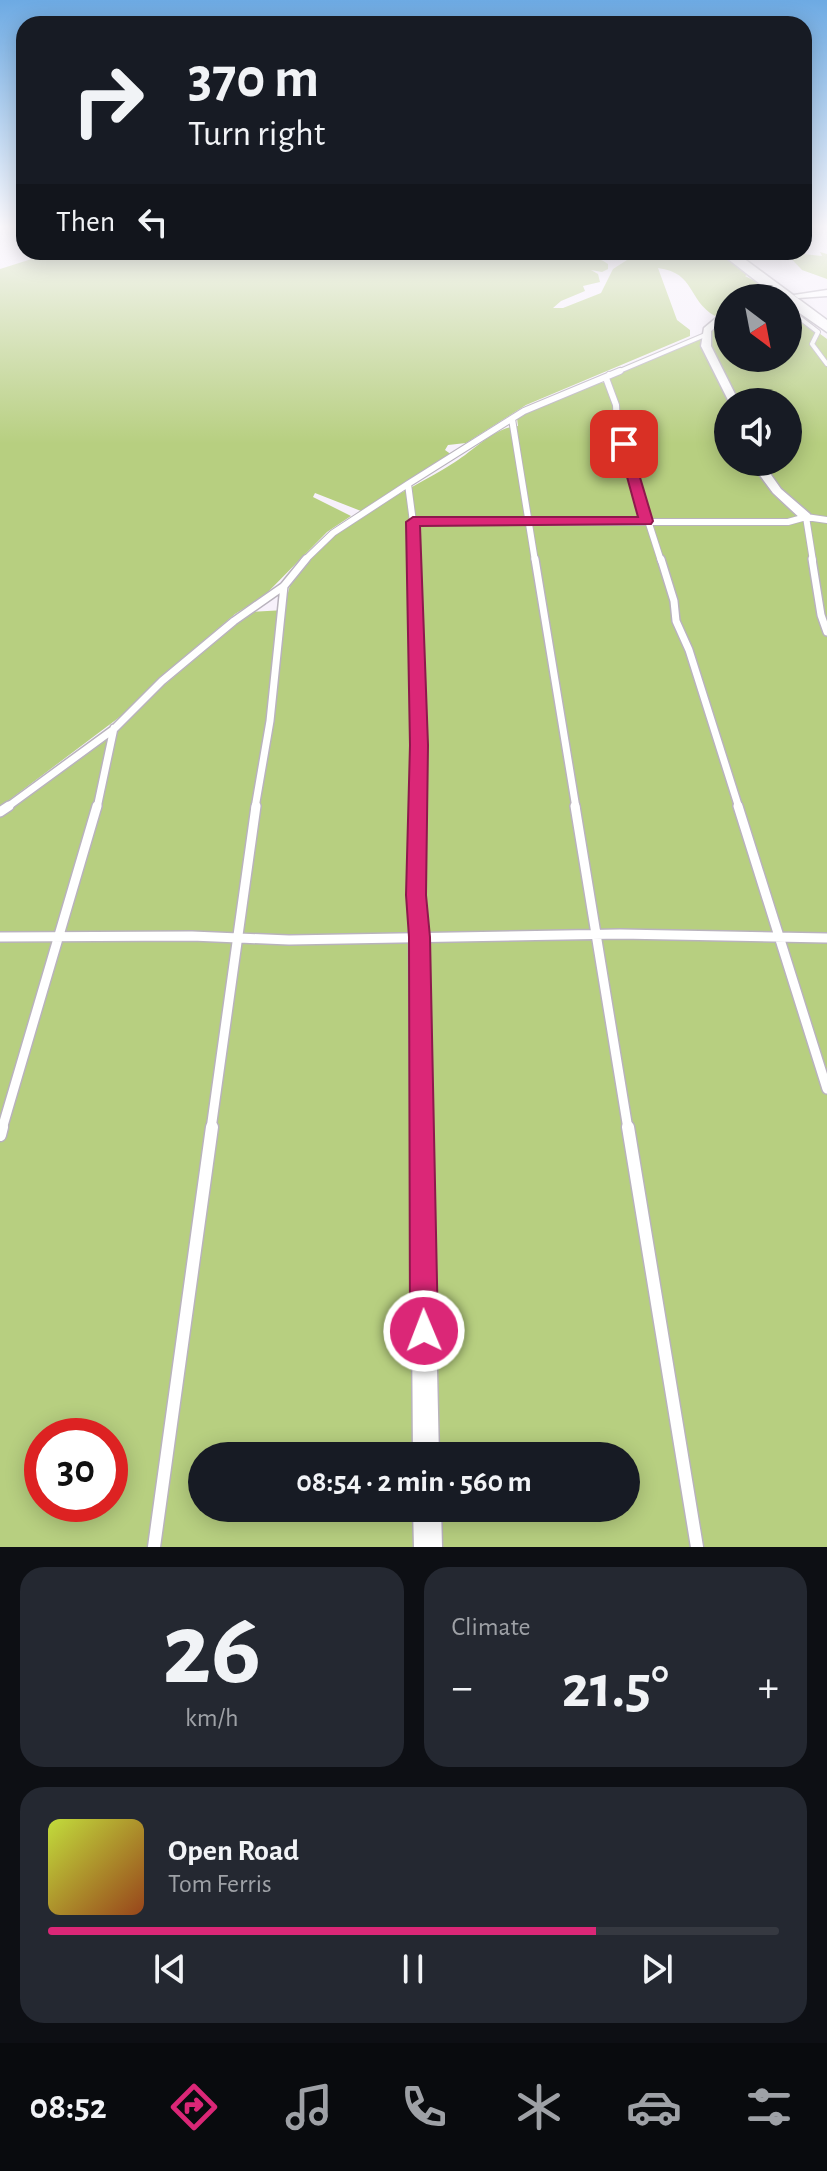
<!DOCTYPE html>
<meta charset="utf-8">
<style>
:root{--surface:#171b24;--page:#242831;--text:#f1f3f6;--muted:#9ea1a6;--line:#363941;--accent:#db2777}
body{margin:0;font-family:"Alegreya Sans",sans-serif;background:var(--page);color:var(--text);height:100vh;display:flex;flex-direction:column;font-size:30px;white-space:nowrap}
*{box-sizing:border-box;margin:0}
p{font-size:26px;color:var(--muted)}
.icon{flex:none;width:44px;height:44px;fill:none;stroke:currentColor;stroke-width:2;stroke-linecap:round;stroke-linejoin:round}
.map{position:relative;height:1547px;overflow:hidden}
.sheet{display:flex;flex-direction:column;gap:20px;padding:20px;background:#0d0f14;flex:1}
.sheet>*{flex:none}
.top-card{position:absolute;left:16px;top:16px;width:796px;height:244px;border-radius:24px;box-shadow:0 4px 20px #0003;background:#171b24;color:var(--text);overflow:hidden}
.needle{width:52px;rotate:148deg}
.buttons{position:absolute;left:714px;top:284px;display:grid;gap:16px}
.buttons a{display:grid;place-items:center;width:88px;height:88px;border-radius:50%;background:var(--surface);box-shadow:0 4px 20px #0003;font-size:40px}
.speed{position:absolute;left:24px;top:1418px;display:flex;gap:16px;font-size:40px;font-weight:700;text-align:center}
.speed>*{display:grid;place-content:center;width:104px;height:104px;border-radius:50%;background:var(--surface);box-shadow:0 4px 20px #0003;line-height:1}
.speed .limit{border:12px solid #d22;background:#fff;color:#111}
.pin{position:absolute;display:grid;place-items:center;width:68px;height:68px;color:#fff;margin:-34px;border-radius:16px;box-shadow:0 4px 12px #0006}
.me{position:absolute;width:88px;margin:-44px;rotate:359deg;stroke-linejoin:round;filter:drop-shadow(0 0 6px #0008)}
.turn{display:flex;align-items:center;gap:28px;height:168px;padding:0 40px;font-size:36px}
.turn .icon{width:104px;height:104px;stroke-width:2.5}
.turn b{display:block;font-size:56px;line-height:68px}
.then{display:flex;align-items:center;height:76px;padding:0 40px;background:#0003;gap:16px;font-size:30px}
.big{font-size:60px;font-weight:600;line-height:1.1}
.sheet .card{flex:1;display:flex;flex-direction:column;justify-content:center;gap:12px;min-width:0;padding:0 28px;border-radius:24px;background:var(--page)}
.sheet .dial{align-items:center;gap:0}
.dial b{font-size:104px;line-height:1}
.song{display:flex;align-items:center;gap:24px}
.cover{width:96px;height:96px;border-radius:12px;background:linear-gradient(135deg,hsl(70 70% 55%),hsl(20 70% 35%))}
.played{height:8px;border-radius:4px;background:linear-gradient(90deg,var(--accent) 75%,var(--line) 75%)}
.keys{display:flex;justify-content:space-around;direction:ltr}
.heat{display:flex;justify-content:space-between;align-items:center;font-size:44px;direction:ltr}
.sheet .tiles{flex:1;display:grid;gap:20px;grid-template-columns:1fr 1fr}
.card:last-child{grid-column:span 2}
.trip{position:absolute;left:188px;top:1442px;width:452px;height:80px;border-radius:40px;background:var(--surface);box-shadow:0 4px 20px #0003;font-weight:600;line-height:80px;text-align:center}
.tabs{display:flex;height:128px;justify-content:space-around;align-items:center;background:#090b0e;color:var(--muted)}
.tabs .icon{width:56px;height:56px}
.tabs .current{color:var(--accent)}
.tabs b{font-size:36px;color:var(--text)}
.map>svg:first-child{display:block}
</style>
<div class="map">
<svg width="827" height="1547" viewBox="0 0 827 1547">
<rect width="100%" height="100%" fill="#f7f1fb"/>
<!-- green -->
<path fill="#b7cf80" fill-rule="evenodd" d="M54,252H561C579,256 593,253 608,264V269L602,272L591,270L598,274L600,282L583,286L585,291L561,301L553,308H563L601,293L613,269L627,260L653,252H722L751,273L745,276L776,292L757,298H728V309L715,316C687,300 696,273 658,268L677,320L690,330V336L526,405L466,443L448,445L445,450L452,455L361,511L315,493L313,497L351,516L327,532L264,596L235,614L199,645L121,716L0,807V269Z
M785,252L822,256L820,252L827,254V279L802,270Z
M788,310L827,339V1547H0V816L124,725L163,686L251,612L285,610C287,598 288,586 295,575C333,521 402,496 455,462C476,449 493,428 518,426L517,418C542,404 580,383 609,382L608,378L708,336L712,327L728,314V358H788ZM728,402H788V462H728ZM42,1436H110V1504H42ZM202,1456H626V1508H202Z"/>
<g fill="none" stroke-linecap="round" stroke-linejoin="round">
<!-- service-far4 casing -->
<g stroke="#b9b3bd" stroke-width="6">
<path id="service-far4" d="M788,309L818,332L812,344L827,364
M615,373L705,335"/>
</g>
<!-- service-far3 casing -->
<g stroke="#b9b3bd" stroke-width="8">
<path id="service-far3" d="M620,371L524,411L408,484L413,522H788L806,517L827,520
M609,375L606,378L616,405L617,424L661,561
M512,419L535,561
M806,517L813,561
M413,522L414,561
M304,561L333,533L408,484"/>
</g>
<!-- service-far2 casing -->
<g stroke="#b9b3bd" stroke-width="10">
<path id="service-far2" d="M414,559L419,745L417,808
M535,559L576,808
M661,559L674,601L676,621L689,650L739,808
M812,559L821,615L827,632
M6,808L114,729L162,681L234,621L284,586L306,559
M97,808L114,728
M255,808L270,721L284,586"/>
</g>
<!-- service-far1 casing -->
<g stroke="#b9b3bd" stroke-width="12">
<path id="service-far1" d="M417,806L418,930
M575,806L628,1129
M738,806L827,1089
M0,812L9,806
M0,937L192,936L289,940L620,934L827,938
M2,1129L97,806
M211,1129L256,806"/>
</g>
<!-- service casing -->
<g stroke="#b9b3bd" stroke-width="15">
<path id="service" d="M628,1127L697,1547
M0,1135L2,1127
M154,1547L212,1127"/>
</g>
<!-- minor casing -->
<g stroke="#b9b3bd" stroke-width="3">
<path id="minor" d="M827,290V296L798,298L794,295Z
M784,292L787,293V297L764,298Z
M728,308V316L711,331V346L739,402H729L701,346L704,328Z
M750,462H762L781,489L810,514V520H802L773,493Z
M418,923L425,925L427,930L439,1456H413L409,930L411,925Z
M413,1508H441L442,1547H414Z"/>
</g>
<!-- trunk casing -->
<g stroke="#b9b3bd" stroke-width="3">
<path id="trunk" d="M719,252H735L827,320V332L788,305V298H778Z"/>
</g>
<!-- service-far4 -->
<use href="#service-far4" stroke="#fff" stroke-width="4"/>
<!-- service-far3 -->
<use href="#service-far3" stroke="#fff" stroke-width="6"/>
<!-- service-far2 -->
<use href="#service-far2" stroke="#fff" stroke-width="7"/>
<!-- service-far1 -->
<use href="#service-far1" stroke="#fff" stroke-width="9"/>
<!-- service -->
<use href="#service" stroke="#fff" stroke-width="12"/>
<!-- minor -->
<use href="#minor" fill="#fff" fill-rule="evenodd"/>
<!-- trunk -->
<use href="#trunk" fill="#fff" fill-rule="evenodd"/>
</g>
<!-- sky -->
<linearGradient id="sky" x2="0" y2="1"><stop stop-color="#6daae3"/><stop offset="0.51" stop-color="#fbf9fd"/><stop offset="1" stop-color="#fbf9fd" stop-opacity="0"/></linearGradient>
<rect width="827" height="444" fill="url(#sky)"/>
<!-- route -->
<path fill="#db2777" stroke="#8e194d" stroke-width="2" d="M624,440L630,444L653,521L651,524L420,526L428,745L426,895L430,937L438,1331L434,1341L424,1345L414,1341L410,1331L409,937L406,895L410,745L406,522L413,517H638L618,444Z"/>
</svg>
<div class="buttons">
<a><svg class="needle" viewBox="-14 -14 28 28"><path d="M0-13l5 13h-10z" fill="#e53935"/><path d="M0 13l5-13h-10z" fill="#9ea1a6"/></svg></a>
<a><svg class="icon" aria-label="sound" viewBox="0 0 24 24"><path d="M4 9h4l5-4v14l-5-4H4zM17 9q2 3 0 6"/></svg></a>
</div>
<div class="speed"><div class="limit">30</div></div>
<div class="pin" style="left:624px;top:444px;background:#d93025"><svg class="icon" aria-label="arrive" viewBox="0 0 24 24"><path d="M6 21V4h12l-3 4 3 4H6"/></svg></div>
<svg class="me" style="left:424px;top:1331px" viewBox="-20 -20 40 40"><circle r="17" fill="#db2777" stroke="#fff" stroke-width="3"/><path d="M0-11L8 9 0 5-8 9z" fill="#fff"/></svg>
<div class="trip">08:54 · 2 min · 560 m</div>
<div class="top-card">
<div class="turn"><svg class="icon" aria-label="right" viewBox="0 0 24 24"><path d="M7 20v-9h11M14 6l5 5-5 5"/></svg><div><b>370 m</b>Turn right</div></div>
<div class="then">Then<svg class="icon" aria-label="left" viewBox="0 0 24 24"><path d="M17 20v-9H6M10 6l-5 5 5 5"/></svg></div>
</div>
</div>
<section class="sheet">
<div class="tiles">
<div class="card dial"><b>26</b><p>km/h</p></div>
<div class="card"><p>Climate</p>
<div class="heat"><a>−</a><b class="big">21.5°</b><a>+</a></div>
</div>
<div class="card">
<div class="song"><i class="cover"></i><div><b>Open Road</b><p>Tom Ferris</p></div></div>
<div class="played"></div>
<div class="keys"><svg class="icon" aria-label="previous" viewBox="0 0 24 24"><path d="M18 5L8 12l10 7zM5 5v14"/></svg><svg class="icon" aria-label="pause" viewBox="0 0 24 24"><path d="M8 5v14M16 5v14"/></svg><svg class="icon" aria-label="next" viewBox="0 0 24 24"><path d="M6 5l10 7-10 7zM19 5v14"/></svg></div>
</div>
</div>
</section>
<nav class="tabs">
<b>08:52</b>
<svg class="icon current" aria-label="directions" viewBox="0 0 24 24"><path d="M12 3l9 9-9 9-9-9zM9 14v-3h6M13 9l2 2-2 2"/></svg>
<svg class="icon" aria-label="music" viewBox="0 0 24 24"><path d="M9 18V5l10-2v13"/><circle cx="6" cy="18" r="3"/><circle cx="16" cy="16" r="3"/></svg>
<svg class="icon" aria-label="phone" viewBox="0 0 24 24"><path d="M5 4h4l2 5-3 2q2 4 5 5l2-3 5 2v4C11 20 4 13 5 4z"/></svg>
<svg class="icon" aria-label="climate" viewBox="0 0 24 24"><path d="M12 3v18M4 7l16 10M4 17L20 7"/></svg>
<svg class="icon" aria-label="car" viewBox="0 0 24 24"><path d="M5 17H2v-5l4-1 3-4h7l3 4 3 1v5h-3M9 17h6M6 11h13"/><circle cx="7" cy="17" r="2"/><circle cx="17" cy="17" r="2"/></svg>
<svg class="icon" aria-label="filters" viewBox="0 0 24 24"><path d="M4 7h16M4 17h16"/><circle cx="9" cy="7" r="2"/><circle cx="15" cy="17" r="2"/></svg>
</nav>
